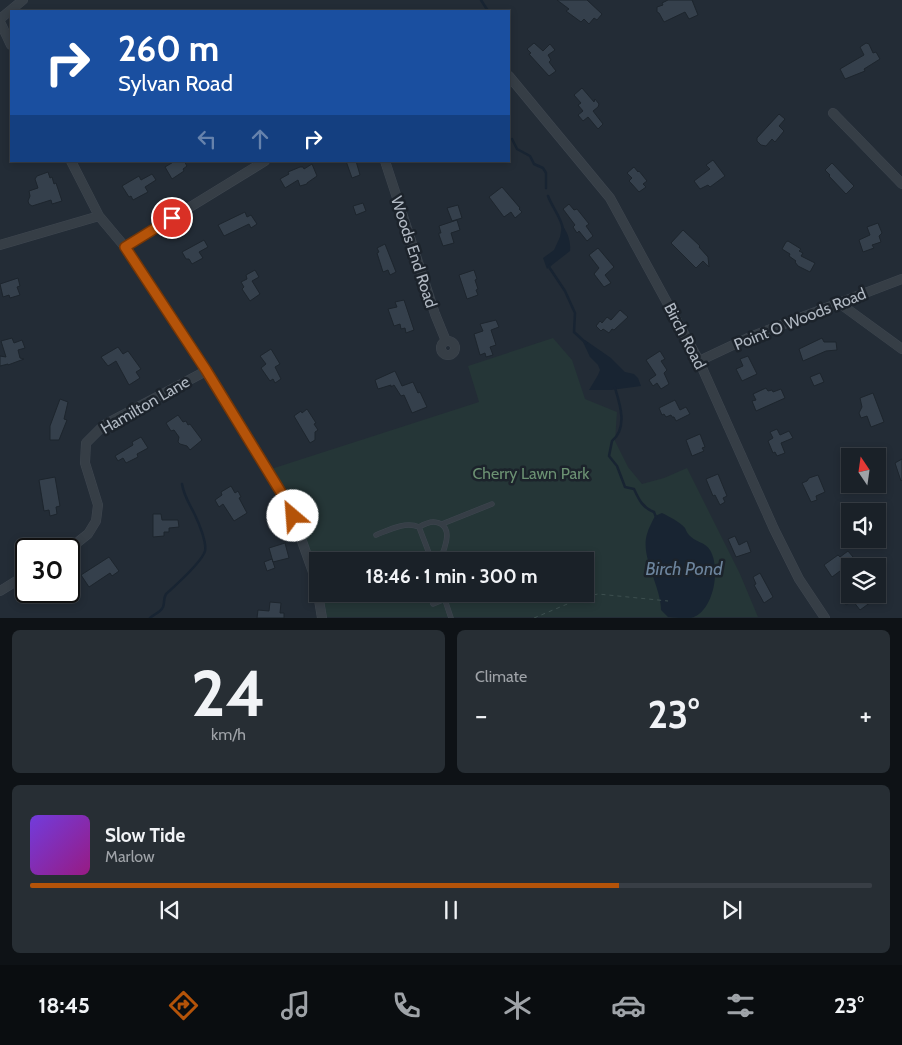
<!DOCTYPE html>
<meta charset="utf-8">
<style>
:root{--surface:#1a2128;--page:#272e34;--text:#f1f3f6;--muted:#9fa3a8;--line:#383e45;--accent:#b45309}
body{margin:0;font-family:Cabin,sans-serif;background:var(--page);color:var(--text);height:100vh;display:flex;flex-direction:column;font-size:19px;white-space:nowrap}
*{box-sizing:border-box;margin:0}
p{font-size:16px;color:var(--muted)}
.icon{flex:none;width:28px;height:28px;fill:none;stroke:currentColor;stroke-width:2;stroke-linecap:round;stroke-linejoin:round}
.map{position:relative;height:618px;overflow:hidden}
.sheet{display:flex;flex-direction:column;gap:12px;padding:12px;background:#0e1216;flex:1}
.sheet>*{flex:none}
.guide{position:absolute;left:10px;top:10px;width:500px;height:152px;border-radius:0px;box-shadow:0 2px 8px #0003,0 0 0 1px var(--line);background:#1a4fa0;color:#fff;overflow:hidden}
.needle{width:32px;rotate:347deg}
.buttons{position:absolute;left:841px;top:448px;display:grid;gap:10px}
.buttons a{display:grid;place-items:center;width:45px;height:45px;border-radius:0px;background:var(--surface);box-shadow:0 2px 8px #0003,0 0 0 1px var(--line);font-size:25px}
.speed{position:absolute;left:15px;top:538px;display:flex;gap:10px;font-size:25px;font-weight:700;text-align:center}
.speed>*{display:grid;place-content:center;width:65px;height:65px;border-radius:50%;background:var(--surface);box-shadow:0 2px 8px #0003,0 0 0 1px var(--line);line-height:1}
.speed .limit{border:2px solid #111;border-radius:8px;background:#fff;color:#111}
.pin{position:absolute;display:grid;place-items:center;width:42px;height:42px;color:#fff;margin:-21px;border:2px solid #fff;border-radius:50%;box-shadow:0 1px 5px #0007}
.me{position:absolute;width:55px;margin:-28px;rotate:333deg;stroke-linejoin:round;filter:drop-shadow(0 0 4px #0008)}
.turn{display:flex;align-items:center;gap:18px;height:105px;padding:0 25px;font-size:22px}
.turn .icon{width:65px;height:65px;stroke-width:2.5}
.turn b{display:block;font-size:35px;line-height:42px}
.lanes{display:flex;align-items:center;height:48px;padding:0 25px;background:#0003;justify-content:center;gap:25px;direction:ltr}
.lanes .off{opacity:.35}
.big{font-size:38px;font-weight:800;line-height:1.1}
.sheet .tile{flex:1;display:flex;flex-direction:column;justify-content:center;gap:8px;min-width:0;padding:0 18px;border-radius:8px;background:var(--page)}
.sheet .dial{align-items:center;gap:0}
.dial b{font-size:65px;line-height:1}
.song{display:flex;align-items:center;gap:15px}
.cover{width:60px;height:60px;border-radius:8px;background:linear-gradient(135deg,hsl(260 70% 55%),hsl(310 70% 35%))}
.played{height:5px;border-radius:2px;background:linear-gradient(90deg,var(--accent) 70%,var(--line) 70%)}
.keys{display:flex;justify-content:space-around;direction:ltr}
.heat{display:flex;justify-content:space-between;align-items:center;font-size:28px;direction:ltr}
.sheet .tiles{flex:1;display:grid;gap:12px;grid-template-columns:1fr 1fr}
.tile:last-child{grid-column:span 2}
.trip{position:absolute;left:309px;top:552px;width:285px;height:50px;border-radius:0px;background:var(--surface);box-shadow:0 2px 8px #0003,0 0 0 1px var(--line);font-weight:800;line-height:50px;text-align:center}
.menu{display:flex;height:80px;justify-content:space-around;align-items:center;background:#0a0d10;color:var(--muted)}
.menu .icon{width:35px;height:35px}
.menu .current{color:var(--accent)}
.menu b{font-size:22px;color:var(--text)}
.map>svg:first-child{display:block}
</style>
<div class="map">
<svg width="902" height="618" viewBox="0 0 902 618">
<rect width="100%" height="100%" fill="#232c36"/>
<!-- green -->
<path fill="#253637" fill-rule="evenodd" d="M553,338L572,360L585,399L617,412L615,441L628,467L642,484L664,478L687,468L740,574L758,617H317L308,557L268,470L479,402L468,366ZM318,561H585V594H318Z"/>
<!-- water -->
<path fill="#182432" d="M562,226C568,231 571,243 570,251L547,269L543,258L554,250L560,237Z
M585,340L611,358L625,372L634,374L638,378L641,386L611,390H589L598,375L600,370L598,365L590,357L583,342Z
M662,513C670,517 680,522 685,528C686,530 687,533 689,535C695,542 705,542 710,550C721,568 714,612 691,618C684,618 675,618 668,617L661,610C661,586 640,557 647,534C649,527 652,522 655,516Z"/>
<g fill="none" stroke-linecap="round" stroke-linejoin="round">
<!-- stream -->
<path stroke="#182432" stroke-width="2.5" d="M481,0L488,11
M509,114V135
M512,139L517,149L530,156L534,164L543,168L546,173V188
M548,196C552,207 561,217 563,229
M550,265L549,267L565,291L575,313L574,332L586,343
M615,388C620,404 628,428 612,441L609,456L617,466L625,487L634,489C639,500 643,508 654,512L656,517
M150,618C154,614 160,613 163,607C165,602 163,599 166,594C176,585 202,562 205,551C207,542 198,521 194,513C189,503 184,496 182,484"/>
</g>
<!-- building -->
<path fill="#35404c" stroke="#1d252d" d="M557,0H587L602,14L597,20L594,18L589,24L584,19L581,22L566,11L569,9Z
M668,0H692L698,15L689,19L685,12L664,22L659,13L657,12V7L663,5L662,3Z
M534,43L543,51L550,44L555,50L548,55L551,60L549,62L556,71L549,76L529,54L531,53L527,49Z
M866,43L869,44L873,53L876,52L880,59L864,69L865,71L845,79L840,69L864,55L860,47Z
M582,88L594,102L595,99L599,104L598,107L593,111L603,124L598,129L588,117L583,121L578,115L583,111L578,105L581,103L574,95Z
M779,114L785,119L779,126L784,131L775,142L772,139L766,146L761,145L757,141V138Z
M713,160L725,176L710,187L708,185L700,189L694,181L710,169L706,165Z
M175,161H184L187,166L183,169L184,171L172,179L165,167Z
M346,161H356L360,175L352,178Z
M832,163L854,186L846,194L829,176L830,175L825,170Z
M312,164L317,176L307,183V184L300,186L298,180L285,188L284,186L280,179L289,174L288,172L300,167H303L304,169Z
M634,167L638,172L639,171L647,181L643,184L646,187L639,192L631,183L629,181L632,178L627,173Z
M48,172L50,178L52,177L54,184L56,183L62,201L52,204L51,200L32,206L29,204L28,201L30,196L29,191L38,188L35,179L37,176Z
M152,174L156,180L145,187L148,192L133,200L131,196L129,197L122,186L139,176L141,180Z
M502,187L520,208L519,209L522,212L515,218L511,212L504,217L489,197Z
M363,203L366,211L356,215L353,206Z
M569,204L574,210L577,209L589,224L586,226L593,236L587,241L579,231L577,233L573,227L575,225L563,209Z
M458,205L462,218L452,221L447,208Z
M245,212L247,217L251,215L257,224L251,228L249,224L224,236L218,225Z
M457,220L460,230L451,233L454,243L443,246L439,235V233H441L439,226Z
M878,223L882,233L879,236L881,242L872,245L874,248L863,252L859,240L870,235L867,227Z
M683,230L700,246L699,247L708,257L709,267L703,261L696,268L671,243Z
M204,240L208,247L199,252L203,258L192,264L189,259H186L182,252Z
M788,241L801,249L799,251L803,253L801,256L815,263L810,272L798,266L795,262L796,261L789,256L790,254L782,249L786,242Z
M385,244L396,272L390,275L388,270L383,272L377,253L379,252L377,248Z
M598,248L614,267L605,275L611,283L604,287L594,274L599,268L589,255Z
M255,270L259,277L252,281L260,294L250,301L242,289L244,287L241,282L247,279L246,275Z
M474,270L477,279L475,280L478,289L476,290L478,295L467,299L459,275Z
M18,278L20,286L17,287L20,295L10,298L9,295L3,297L0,284Z
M404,300L414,330L406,333L405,328L401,329L400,324L394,326L388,309L397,307L395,302Z
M620,310L628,317L614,330L612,329L609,333L603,329L601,331L596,326L600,321L602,323L607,317L611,320Z
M496,320L499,327L491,330L496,345L490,347L493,355L486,357L485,353L480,355L474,334L483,331L480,324Z
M12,338L14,343L22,340L25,348L18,350L20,358L24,359L8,365V364L0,366V356L6,357L1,341Z
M822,338L824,342H836L837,350L826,351L803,361L799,349Z
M118,347L123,354L128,351L141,369L136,372L140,378L129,385L116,361L108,366L101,357Z
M271,349L280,364L275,367L281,379L275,383L273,379L270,381L261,368L266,364L260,356Z
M660,351L665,359L661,361L667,370L664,373L669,384L661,389L657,383L653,386L649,380L656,375L646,360Z
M748,356L757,374L742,381L736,369L743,366L740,359Z
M395,371L402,386L413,382L418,393L420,392L427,407L412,413L404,395L401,396L394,385L391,387V385L378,389L375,380Z
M820,373L824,382L814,386L810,377Z
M766,388L768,391L772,390L773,392L781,389L785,398L756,411L752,401L756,400L753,394Z
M873,393L884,422L871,427L867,416L861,418L859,413L862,407L860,398Z
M60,399L68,402L64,419L67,420L59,440H50V426Z
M675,400L680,410L686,407L690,414L676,421L674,417H672L671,415L666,417L664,414L662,415L659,408Z
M307,409L316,423L314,424L318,430L315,432V440L310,443L294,416L301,411L302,413Z
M178,415L183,422L186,421L188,425L190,424L202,440L190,450L187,446L180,444L178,442L179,437L174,430L171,431L166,423Z
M777,429L780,435L789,431L793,438L781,443L785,453L777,456L775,452L773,453L768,441L773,438L770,432Z
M700,434L705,447L702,448L704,451L692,456L686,440Z
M141,437L148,448L137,454L138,457L126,463L123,458L118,461L115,456L133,445L132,442Z
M902,459V480L901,481L895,463Z
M718,474L727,496L723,498L725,502L720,505L715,495L713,496L706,479Z
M818,475L825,492L816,496L817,500L811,502L802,483L807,481L809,478Z
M55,477L60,506L56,507L57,514L50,516L49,510L44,511L39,480Z
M231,486L235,493L238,491L241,497L239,498L247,513L234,521L223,504L219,507L215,500L222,495L221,492Z
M153,514H161L162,520H178L179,527L169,528V532H164V536L153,537Z
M735,536L739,545L747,541L751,552L736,557L728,539Z
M285,543L289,558L273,562L269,548Z
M848,551L853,557L842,565L844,568L832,577L824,565L838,555L840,557Z
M109,557L119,571L112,576L110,573L89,587L81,575Z
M272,559L275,568L267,571L264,562Z
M760,573L773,597L764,603L754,585L756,584L753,577Z
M849,591L850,594H865L871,602L860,610L853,601L846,605L841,597Z
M270,602L281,603L280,613H284V618H257L258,610L269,611Z"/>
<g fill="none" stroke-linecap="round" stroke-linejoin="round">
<!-- lane casing -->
<g stroke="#3f4750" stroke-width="5.5">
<path id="lane" d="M442,524L492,504
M419,527C437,516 452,524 445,546C444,551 441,556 439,561
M376,535C389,530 405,521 419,527L432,561
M443,594L451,618
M433,604L445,599"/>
</g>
<!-- street casing -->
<g stroke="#3f4750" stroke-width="10">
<path id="street" d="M0,19L23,0
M0,22L11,45
M509,76L610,198L699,361L774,529L799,579L825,618
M833,113L902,184
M71,161L99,216L125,247L206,371L282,493L293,516L314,575L318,593
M385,161L435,314L446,341
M0,245L99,216
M125,247L265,161
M839,303L902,349
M441 348a7 7 0 1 1 14 0a7 7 0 1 1-14 0Z
M699,361L750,337L902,279
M69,549L88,534L96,521L98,505L85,463L86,443L104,425L206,371
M0,591L26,575
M318,594L322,618"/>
</g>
<!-- path -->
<path stroke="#3d4f4f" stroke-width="1" stroke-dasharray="4 4" stroke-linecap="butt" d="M534,618L584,597L598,594L668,601"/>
<!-- lane -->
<use href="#lane" stroke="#363e46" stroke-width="4.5"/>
<!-- street -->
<use href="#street" stroke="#363e46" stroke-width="9"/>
</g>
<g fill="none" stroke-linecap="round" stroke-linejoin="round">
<!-- route casing -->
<g stroke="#753606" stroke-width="12">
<path id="route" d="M172,218L125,247L206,370L282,494L293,516"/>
</g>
<!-- route -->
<use href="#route" stroke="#b45309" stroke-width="9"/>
</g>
<g text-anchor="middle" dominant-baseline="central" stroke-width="5" stroke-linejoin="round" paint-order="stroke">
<!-- street labels -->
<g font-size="16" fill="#b1b9c3" stroke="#1c232b">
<text transform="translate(414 252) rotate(72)">Woods End Road</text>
<text transform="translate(800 319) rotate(-22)">Point O Woods Road</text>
<text transform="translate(685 336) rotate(63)">Birch Road</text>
<text transform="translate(145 405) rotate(-30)">Hamilton Lane</text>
</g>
<!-- park labels -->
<g font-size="16" fill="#6b9172" stroke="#1c232b">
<text x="531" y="473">Cherry Lawn Park</text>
</g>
<!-- water labels -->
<g font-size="18" font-style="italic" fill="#6d859e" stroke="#1c232b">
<text x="684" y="569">Birch Pond</text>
</g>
</g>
</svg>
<div class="buttons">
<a><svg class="needle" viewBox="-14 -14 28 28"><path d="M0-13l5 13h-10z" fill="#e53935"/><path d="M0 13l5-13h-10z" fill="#9fa3a8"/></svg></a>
<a><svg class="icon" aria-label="sound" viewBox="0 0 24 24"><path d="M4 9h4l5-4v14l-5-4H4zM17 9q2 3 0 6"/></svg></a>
<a><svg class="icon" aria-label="layers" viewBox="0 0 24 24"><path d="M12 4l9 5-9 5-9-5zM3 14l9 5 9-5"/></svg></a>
</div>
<div class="speed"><div class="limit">30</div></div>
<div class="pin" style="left:172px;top:218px;background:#d93025"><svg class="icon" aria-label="arrive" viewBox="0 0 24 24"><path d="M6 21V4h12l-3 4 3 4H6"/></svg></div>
<svg class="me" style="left:293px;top:516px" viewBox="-20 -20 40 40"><circle r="19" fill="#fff"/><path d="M0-13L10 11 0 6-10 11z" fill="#b45309"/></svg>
<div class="trip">18:46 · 1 min · 300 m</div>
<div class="guide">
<div class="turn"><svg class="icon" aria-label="right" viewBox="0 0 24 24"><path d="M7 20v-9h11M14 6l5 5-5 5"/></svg><div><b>260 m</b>Sylvan Road</div></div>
<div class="lanes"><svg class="icon off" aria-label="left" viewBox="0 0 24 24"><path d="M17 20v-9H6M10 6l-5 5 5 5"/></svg><svg class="icon off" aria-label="ahead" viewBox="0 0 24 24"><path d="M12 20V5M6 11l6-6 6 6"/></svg><svg class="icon" aria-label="right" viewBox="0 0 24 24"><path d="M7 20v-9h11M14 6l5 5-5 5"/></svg></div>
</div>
</div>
<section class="sheet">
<div class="tiles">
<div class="tile dial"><b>24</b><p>km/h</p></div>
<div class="tile"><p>Climate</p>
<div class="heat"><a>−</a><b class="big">23°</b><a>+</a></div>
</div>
<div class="tile">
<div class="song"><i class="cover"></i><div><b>Slow Tide</b><p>Marlow</p></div></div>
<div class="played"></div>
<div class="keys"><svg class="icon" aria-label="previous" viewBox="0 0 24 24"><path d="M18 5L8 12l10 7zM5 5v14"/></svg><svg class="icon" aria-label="pause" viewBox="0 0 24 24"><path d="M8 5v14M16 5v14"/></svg><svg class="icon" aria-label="next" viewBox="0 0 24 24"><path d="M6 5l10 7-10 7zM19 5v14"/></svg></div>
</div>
</div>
</section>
<nav class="menu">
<b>18:45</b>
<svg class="icon current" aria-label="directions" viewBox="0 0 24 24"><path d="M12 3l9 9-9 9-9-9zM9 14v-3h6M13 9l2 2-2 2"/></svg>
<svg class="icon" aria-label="music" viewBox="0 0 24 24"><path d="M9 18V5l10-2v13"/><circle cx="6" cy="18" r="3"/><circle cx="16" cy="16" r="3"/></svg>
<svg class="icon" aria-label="phone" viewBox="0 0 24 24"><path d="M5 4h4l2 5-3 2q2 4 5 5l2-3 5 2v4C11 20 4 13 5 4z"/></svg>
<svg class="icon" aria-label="climate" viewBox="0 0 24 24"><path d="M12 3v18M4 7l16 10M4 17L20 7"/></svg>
<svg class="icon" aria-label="car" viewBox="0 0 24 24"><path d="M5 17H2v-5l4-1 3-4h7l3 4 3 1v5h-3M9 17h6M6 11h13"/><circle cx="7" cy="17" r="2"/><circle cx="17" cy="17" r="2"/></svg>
<svg class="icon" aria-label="filters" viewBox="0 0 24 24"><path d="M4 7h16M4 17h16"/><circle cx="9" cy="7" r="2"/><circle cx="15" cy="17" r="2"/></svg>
<b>23°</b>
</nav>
